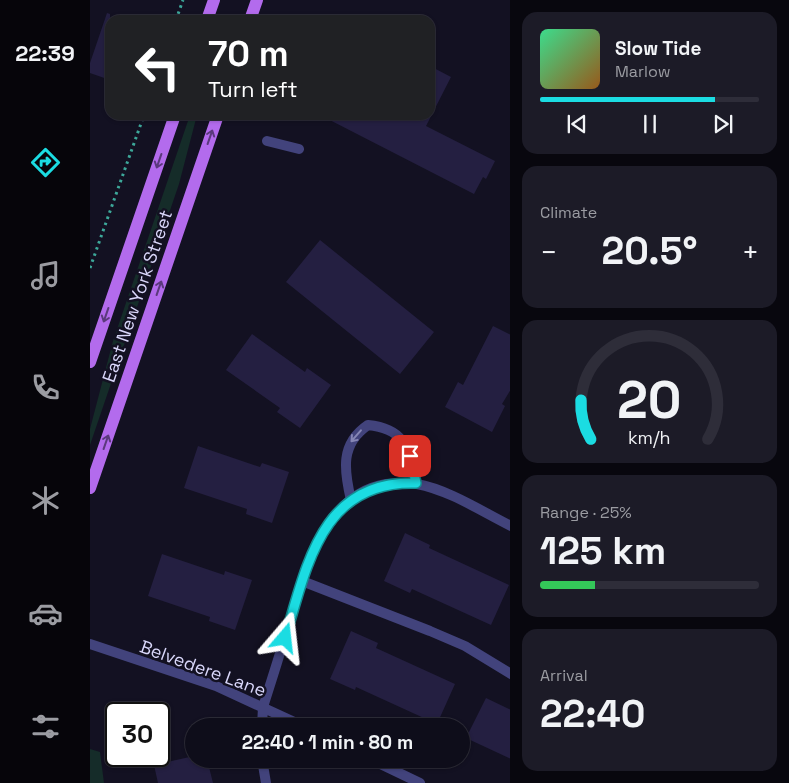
<!DOCTYPE html>
<meta charset="utf-8">
<style>
:root{--surface:#0e0d1a;--page:#1c1b27;--text:#f1f3f6;--muted:#9b9ca2;--line:#2e2d39;--accent:#1bdce2}
body{margin:0;font-family:"Space Grotesk",sans-serif;background:var(--page);color:var(--text);height:100vh;display:flex;flex-direction:column;font-size:19px;white-space:nowrap}
*{box-sizing:border-box;margin:0}
p{font-size:16px;color:var(--muted)}
.icon{flex:none;width:28px;height:28px;fill:none;stroke:currentColor;stroke-width:2;stroke-linecap:round;stroke-linejoin:round}
.map{position:relative;flex:1;overflow:hidden}
.side{display:flex;flex-direction:column;gap:12px;padding:12px;background:#08070e;width:279px}
.side>*{flex:none}
.hud{position:absolute;left:15px;top:15px;width:330px;height:105px;border-radius:15px;box-shadow:0 1px 4px #0004,0 0 0 1px var(--line);background:#202124;color:#fff;overflow:hidden}
.speed{position:absolute;left:15px;top:702px;display:flex;gap:10px;font-size:25px;font-weight:700;text-align:center}
.speed>*{display:grid;place-content:center;width:65px;height:65px;border-radius:50%;background:var(--surface);box-shadow:0 1px 4px #0004,0 0 0 1px var(--line);line-height:1}
.speed .limit{border:2px solid #111;border-radius:8px;background:#fff;color:#111}
.pin{position:absolute;display:grid;place-items:center;width:42px;height:42px;color:#fff;margin:-21px;border-radius:10px;box-shadow:0 2px 8px #0006}
.me{position:absolute;width:55px;margin:-28px;rotate:17deg;stroke-linejoin:round;filter:drop-shadow(0 0 4px #0008)}
.turn{display:flex;align-items:center;gap:18px;height:105px;padding:0 20px;font-size:22px}
.turn .icon{width:65px;height:65px;stroke-width:2.5}
.turn b{display:block;font-size:35px;line-height:42px}
.big{font-size:38px;font-weight:700;line-height:1.1}
.side .tile{flex:1;display:flex;flex-direction:column;justify-content:center;gap:8px;min-width:0;padding:0 18px;border-radius:15px;background:var(--page)}
.side .dial{align-items:center;gap:0}
.dial svg{height:130px;overflow:visible;fill:none;stroke:var(--line);stroke-width:7;stroke-linecap:round;text-anchor:middle}
.dial text{fill:var(--text);stroke:none}
.song{display:flex;align-items:center;gap:15px}
.cover{width:60px;height:60px;border-radius:8px;background:linear-gradient(135deg,hsl(150 70% 55%),hsl(30 70% 35%))}
.played{height:5px;border-radius:2px;background:linear-gradient(90deg,var(--accent) 80%,var(--line) 80%)}
.keys{display:flex;justify-content:space-around;direction:ltr}
.heat{display:flex;justify-content:space-between;align-items:center;font-size:28px;direction:ltr}
.charge{height:8px;border-radius:4px;background:linear-gradient(90deg,#34c759 25%,var(--line) 0)}
.trip{position:absolute;left:95px;top:718px;width:285px;height:50px;border-radius:25px;background:var(--surface);box-shadow:0 1px 4px #0004,0 0 0 1px var(--line);font-weight:700;line-height:50px;text-align:center}
main{display:flex;flex:1;min-height:0}
.tab-bar{display:flex;flex-direction:column;width:90px;justify-content:space-around;align-items:center;background:#06050a;color:var(--muted)}
.tab-bar .icon{width:35px;height:35px}
.tab-bar .current{color:var(--accent)}
.tab-bar b{font-size:22px;color:var(--text)}
.map>svg:first-child{display:block}
</style>
<main>
<nav class="tab-bar">
<b>22:39</b>
<svg class="icon current" aria-label="directions" viewBox="0 0 24 24"><path d="M12 3l9 9-9 9-9-9zM9 14v-3h6M13 9l2 2-2 2"/></svg>
<svg class="icon" aria-label="music" viewBox="0 0 24 24"><path d="M9 18V5l10-2v13"/><circle cx="6" cy="18" r="3"/><circle cx="16" cy="16" r="3"/></svg>
<svg class="icon" aria-label="phone" viewBox="0 0 24 24"><path d="M5 4h4l2 5-3 2q2 4 5 5l2-3 5 2v4C11 20 4 13 5 4z"/></svg>
<svg class="icon" aria-label="climate" viewBox="0 0 24 24"><path d="M12 3v18M4 7l16 10M4 17L20 7"/></svg>
<svg class="icon" aria-label="car" viewBox="0 0 24 24"><path d="M5 17H2v-5l4-1 3-4h7l3 4 3 1v5h-3M9 17h6M6 11h13"/><circle cx="7" cy="17" r="2"/><circle cx="17" cy="17" r="2"/></svg>
<svg class="icon" aria-label="filters" viewBox="0 0 24 24"><path d="M4 7h16M4 17h16"/><circle cx="9" cy="7" r="2"/><circle cx="15" cy="17" r="2"/></svg>
</nav>
<div class="map">
<svg width="421" height="783" viewBox="0 0 421 783">
<rect width="100%" height="100%" fill="#131122"/>
<!-- green -->
<path fill="#152c29" d="M100,115H107L89,184L0,445V429L23,341Z
M0,749L10,752L14,783H0Z"/>
<!-- building -->
<path fill="#241f41" d="M17,13L20,14V80L0,73V63Z
M340,66L361,77L336,126L405,161L396,179L393,177L384,194L230,115H340Z
M230,240L344,332L310,374L196,282Z
M403,326L421,335V389L412,404L415,406L402,432L355,407L368,382L373,385Z
M162,334L215,372L217,368L241,385L210,428L187,412L190,408L136,370Z
M108,446L170,467L172,463L199,472L182,523L156,514L157,509L94,488Z
M315,533L340,545L339,548L419,585L401,625L322,589L320,593L294,581Z
M72,554L134,575L135,571L162,580L145,630L119,621L120,617L58,596Z
M261,631L288,643L286,648L365,684L347,724L266,687L265,690L240,679Z
M396,698L421,710V759L376,738Z
M104,756V759H117L123,783H68L64,765Z"/>
<g fill="none" stroke-linecap="round" stroke-linejoin="round">
<!-- path -->
<path stroke="#3da89a" stroke-width="3" stroke-dasharray="2.5 4" stroke-linecap="butt" d="M86,20L93,0
M0,268L54,115"/>
<!-- lane -->
<path stroke="#42437c" stroke-width="10" d="M177,141L209,149
M261,500C254,470 250,444 278,425C317,429 318,450 326,483
M212,581L340,631L375,646L421,674"/>
<!-- street -->
<path stroke="#42437c" stroke-width="10" d="M0,644L126,686L213,726
M172,726L173,707C182,679 191,651 199,623C215,571 233,495 296,484C306,483 317,482 327,484C359,490 391,511 421,526
M172,759L176,783
M280,759L330,783"/>
<!-- primary -->
<path stroke="#b36bed" stroke-width="12" d="M117,20L124,0
M160,20L167,0
M0,362L85,115
M0,488L128,115"/>
</g>
<!-- one-way arrows -->
<defs><path id="oneway-shaft" d="M-6 0H5M1.5-3L5.5 0L1.5 3" fill="none" stroke-width="1.6" stroke-linecap="round" stroke-linejoin="round" transform="scale(1.25)"/></defs>
<g stroke="#5b397d">
<use href="#oneway-shaft" transform="translate(120 137) rotate(-71)"/>
<use href="#oneway-shaft" transform="translate(69 161) rotate(109)"/>
<use href="#oneway-shaft" transform="translate(69 288) rotate(-71)"/>
<use href="#oneway-shaft" transform="translate(16 315) rotate(109)"/>
<use href="#oneway-shaft" transform="translate(16 442) rotate(-71)"/>
</g>
<use stroke="#8686b5" href="#oneway-shaft" transform="translate(266 436) rotate(131)"/>
<g fill="none" stroke-linecap="round" stroke-linejoin="round">
<!-- route casing -->
<g stroke="#128f93" stroke-width="12">
<path id="route" d="M195,638C217,566 231,480 326,483L320,456"/>
</g>
<!-- route -->
<use href="#route" stroke="#1bdce2" stroke-width="9"/>
</g>
<g text-anchor="middle" dominant-baseline="central" stroke-width="5" stroke-linejoin="round" paint-order="stroke">
<!-- street labels -->
<g font-size="18" fill="#d9d7fa" stroke="#131122">
<text transform="translate(47 296) rotate(-71)">East New York Street</text>
<text transform="translate(113 668) rotate(20)">Belvedere Lane</text>
</g>
</g>
</svg>
<div class="speed"><div class="limit">30</div></div>
<div class="pin" style="left:320px;top:456px;background:#d93025"><svg class="icon" aria-label="arrive" viewBox="0 0 24 24"><path d="M6 21V4h12l-3 4 3 4H6"/></svg></div>
<svg class="me" style="left:195px;top:638px" viewBox="-20 -20 40 40"><path d="M0-17L14 15 0 8-14 15z" fill="#1bdce2" stroke="#fff" stroke-width="4"/></svg>
<div class="trip">22:40 · 1 min · 80 m</div>
<div class="hud">
<div class="turn"><svg class="icon" aria-label="left" viewBox="0 0 24 24"><path d="M17 20v-9H6M10 6l-5 5 5 5"/></svg><div><b>70 m</b>Turn left</div></div>
</div>
</div>
<section class="side">
<div class="tile">
<div class="song"><i class="cover"></i><div><b>Slow Tide</b><p>Marlow</p></div></div>
<div class="played"></div>
<div class="keys"><svg class="icon" aria-label="previous" viewBox="0 0 24 24"><path d="M18 5L8 12l10 7zM5 5v14"/></svg><svg class="icon" aria-label="pause" viewBox="0 0 24 24"><path d="M8 5v14M16 5v14"/></svg><svg class="icon" aria-label="next" viewBox="0 0 24 24"><path d="M6 5l10 7-10 7zM19 5v14"/></svg></div>
</div>
<div class="tile"><p>Climate</p>
<div class="heat"><a>−</a><b class="big">20.5°</b><a>+</a></div>
</div>
<div class="tile dial"><svg viewBox="0 0 100 80">
<path d="M14 69A42 42 0 1 1 86 69"/>
<path d="M14 69A42 42 0 0 1 8 45" stroke="#1bdce2"/>
<text x="50" y="56" font-size="32" font-weight="700">20</text>
<text x="50" y="72" font-size="11">km/h</text>
</svg></div>
<div class="tile"><p>Range · 25%</p><b class="big">125 km</b><div class="charge"></div></div>
<div class="tile"><p>Arrival</p><b class="big">22:40</b></div>
</section>
</main>
